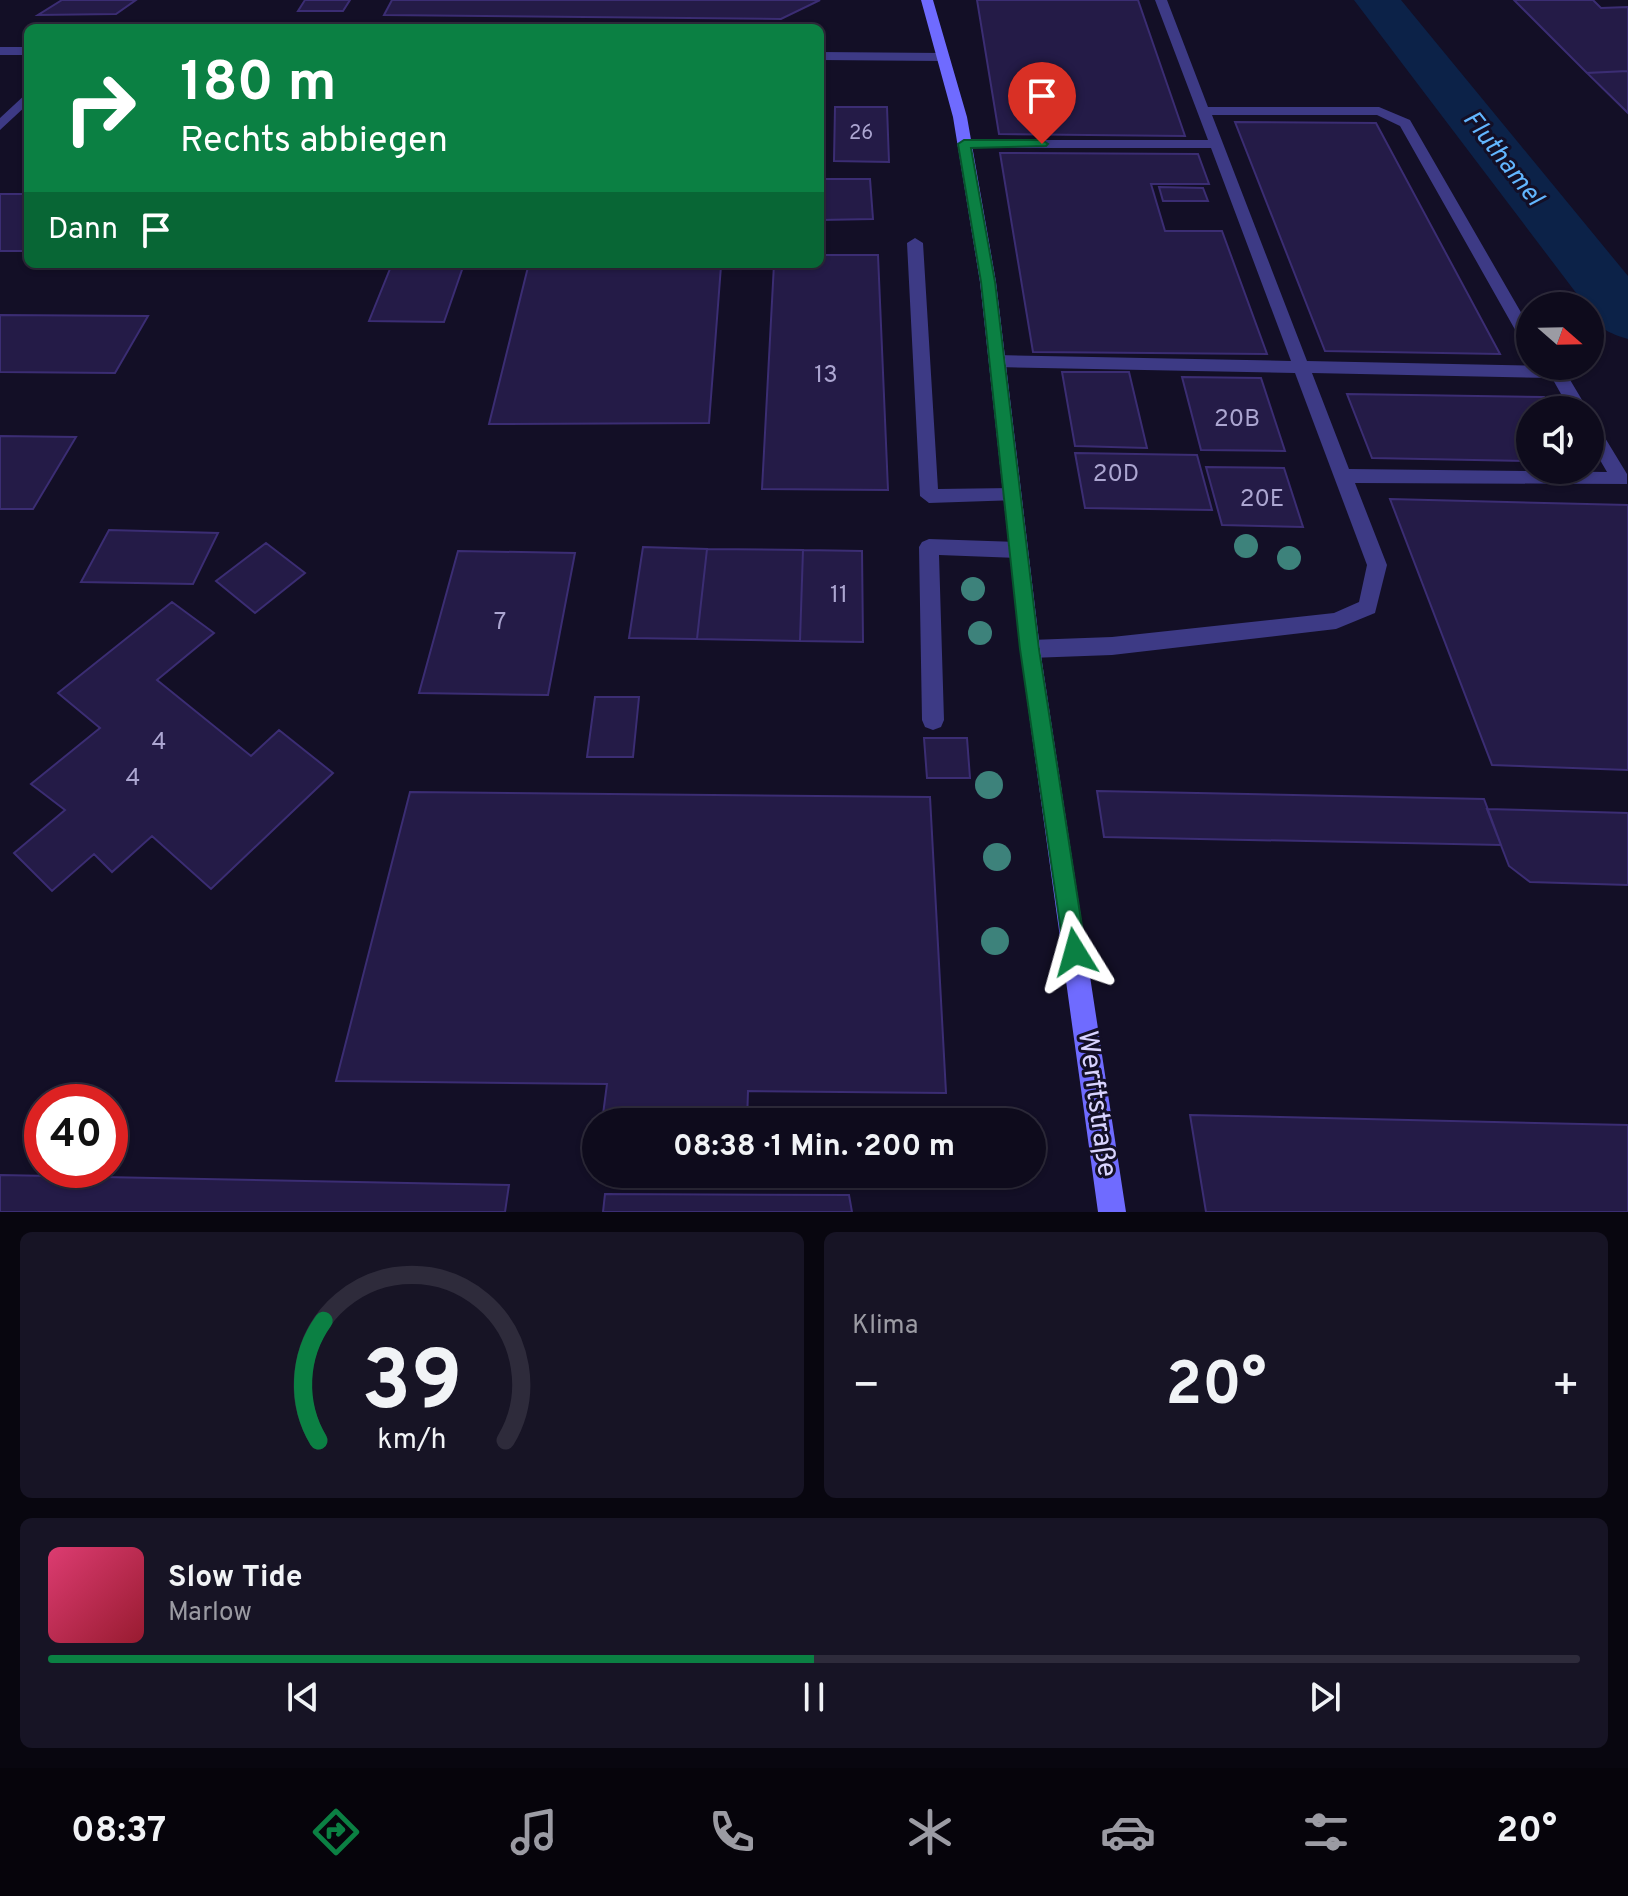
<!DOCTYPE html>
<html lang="de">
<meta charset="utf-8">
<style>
:root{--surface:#0e0b1c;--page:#171425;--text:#f1f3f6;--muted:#9b9ba3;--line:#2e2b3b;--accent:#0b8043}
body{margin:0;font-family:Overpass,sans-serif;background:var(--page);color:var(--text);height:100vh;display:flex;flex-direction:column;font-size:30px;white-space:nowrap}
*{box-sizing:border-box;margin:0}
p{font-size:26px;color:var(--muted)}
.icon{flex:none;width:44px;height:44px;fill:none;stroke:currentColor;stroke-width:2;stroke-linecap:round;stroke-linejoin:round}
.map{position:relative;height:1212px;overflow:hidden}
.panel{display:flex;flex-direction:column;gap:20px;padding:20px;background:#08060f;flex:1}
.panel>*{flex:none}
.banner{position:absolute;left:24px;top:24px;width:800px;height:244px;border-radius:12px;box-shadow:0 2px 6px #0004,0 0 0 2px var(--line);background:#0b8043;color:#fff;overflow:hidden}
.needle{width:52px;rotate:110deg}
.buttons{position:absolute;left:1516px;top:292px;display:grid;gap:16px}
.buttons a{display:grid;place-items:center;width:88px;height:88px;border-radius:50%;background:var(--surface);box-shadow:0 2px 6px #0004,0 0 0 2px var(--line);font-size:40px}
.speed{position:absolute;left:24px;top:1084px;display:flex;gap:16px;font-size:40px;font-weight:700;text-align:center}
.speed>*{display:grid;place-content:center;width:104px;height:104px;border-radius:50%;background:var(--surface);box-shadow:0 2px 6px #0004,0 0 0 2px var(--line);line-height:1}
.speed .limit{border:12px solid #d22;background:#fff;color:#111}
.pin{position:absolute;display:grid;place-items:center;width:68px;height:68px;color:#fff;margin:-82px -34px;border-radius:50% 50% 50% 0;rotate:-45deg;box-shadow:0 0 8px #0007}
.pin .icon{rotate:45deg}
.me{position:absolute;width:88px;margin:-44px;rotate:352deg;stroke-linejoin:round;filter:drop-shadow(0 0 6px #0008)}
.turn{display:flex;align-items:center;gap:28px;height:168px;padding:0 24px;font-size:36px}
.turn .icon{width:104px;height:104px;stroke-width:2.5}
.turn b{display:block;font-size:56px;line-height:68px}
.then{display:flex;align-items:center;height:76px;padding:0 24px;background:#0003;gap:16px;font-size:30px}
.big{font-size:60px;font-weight:700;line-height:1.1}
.panel .widget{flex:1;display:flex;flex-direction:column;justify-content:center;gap:12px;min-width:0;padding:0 28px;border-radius:12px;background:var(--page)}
.panel .dial{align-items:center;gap:0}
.dial svg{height:208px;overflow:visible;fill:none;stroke:var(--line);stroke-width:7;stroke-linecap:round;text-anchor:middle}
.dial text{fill:var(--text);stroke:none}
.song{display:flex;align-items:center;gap:24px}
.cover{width:96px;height:96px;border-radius:12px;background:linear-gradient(135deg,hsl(340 70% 55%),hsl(350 70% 35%))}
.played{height:8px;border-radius:4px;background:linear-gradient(90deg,var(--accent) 50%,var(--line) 50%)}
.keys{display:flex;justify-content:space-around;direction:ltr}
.heat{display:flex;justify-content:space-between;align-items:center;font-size:44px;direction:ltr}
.panel .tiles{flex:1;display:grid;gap:20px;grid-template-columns:1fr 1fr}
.widget:last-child{grid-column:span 2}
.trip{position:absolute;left:582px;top:1108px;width:464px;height:80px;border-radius:40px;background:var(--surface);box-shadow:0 2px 6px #0004,0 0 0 2px var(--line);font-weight:700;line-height:80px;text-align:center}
.dock{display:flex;height:128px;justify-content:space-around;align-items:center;background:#06040b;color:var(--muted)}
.dock .icon{width:56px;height:56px}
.dock .active{color:var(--accent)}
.dock b{font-size:36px;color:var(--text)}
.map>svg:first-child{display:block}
</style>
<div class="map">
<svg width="1628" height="1212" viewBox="0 0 1628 1212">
<rect width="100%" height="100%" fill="#130f26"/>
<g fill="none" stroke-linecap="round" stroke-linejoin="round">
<!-- river -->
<path fill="#0c2248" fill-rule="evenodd" d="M1354,0H1401L1628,276V339C1611,334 1592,327 1590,306H1586Z"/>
</g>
<!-- building -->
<path fill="#241b47" stroke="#3b2d73" stroke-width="2" d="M62,0H136L116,14L38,15Z
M305,0H350L343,11H298Z
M392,0H820L781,19L384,15Z
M977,0H1138L1185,136L999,134Z
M1514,0H1593L1601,8L1628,7V71L1587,73Z
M1628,71V113L1587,73Z
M835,107H887L889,162L834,161Z
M1235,122L1376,123L1500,354L1325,351Z
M1000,153L1198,154L1209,184H1151L1165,231H1222L1267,354L1033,352Z
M820,179H870L873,219L820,220Z
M1159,187L1203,188L1208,201H1163Z
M0,194H28V251H0Z
M820,255H878L888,490L762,489L774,264H820Z
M392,264H464L444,322L369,321Z
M721,266L709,423L489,424L528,267Z
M0,315L148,316L115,373L0,372Z
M1062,372H1129L1147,448L1075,446Z
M1182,377L1261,378L1285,451L1201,450Z
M1347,394L1544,397L1551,410H1530V461L1372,458Z
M0,436L76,437L33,509H0Z
M1075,453L1197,455L1212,510L1085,508Z
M1206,467L1284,468L1303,527L1222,525Z
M1390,499L1628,505V770L1492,765Z
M109,530L218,533L193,584L81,582Z
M266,543L305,573L255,613L216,581Z
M643,547L707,549L697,639L629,638Z
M707,549L803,550L800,641L697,639Z
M803,550L862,551L863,642L800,641Z
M458,551L575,553L548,695L419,693Z
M172,602L214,633L157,680L251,756L279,730L333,773L211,889L152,836L112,872L94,854L52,891L14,853L65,810L31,784L100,728L58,693Z
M595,697H639L633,757H587Z
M924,738H967L970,778H927Z
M1097,791L1484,799L1501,845L1104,837Z
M410,792L930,797L946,1093L748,1091L747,1122H602L607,1084L336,1081Z
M1487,809L1628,813V885L1530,882L1509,866Z
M1190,1115L1628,1125V1212H1206Z
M0,1175L509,1185L505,1212H0Z
M605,1194L849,1195L852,1212H603Z"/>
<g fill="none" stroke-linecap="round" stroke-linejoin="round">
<!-- lane -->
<path fill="#3d3a85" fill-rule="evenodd" d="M1155,0H1167L1208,107H1379L1410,120L1530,328V348L1522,342L1400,126L1377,115H1212L1307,361L1557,366L1563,368L1588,410H1570L1552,378L1312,373L1349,469L1607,472L1590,443V422L1596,423L1627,474V484L1355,483L1387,565L1375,613L1336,629L1112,655L1030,658L1023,655L1020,649L1023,643L1030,640L1112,637L1334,613L1359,602L1367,565L1295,373L997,367L989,361L997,355L1291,361L1211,148H964L957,144L964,140H1208Z
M915,238L923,243L938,489L1012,488L1019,490L1021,495L1019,500L929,503L920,496L907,243Z
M929,539L1018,542L1025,545L1028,550L1025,555L1018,558L939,555L944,720L941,727L933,730L925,727L922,720L919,547L922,542Z"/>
<!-- street -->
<path fill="#3d3a85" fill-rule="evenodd" d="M0,47H28V55H0Z
M820,52L943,53L949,57L943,61L820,60Z
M28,92V104L0,130V118Z"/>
<!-- secondary -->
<path fill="#6f6bff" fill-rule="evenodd" d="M921,0H933L967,117L996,282L1040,649L1126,1212H1098L1020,649L980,282L953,117Z"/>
</g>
<!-- trees -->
<g fill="#3d827b">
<circle cx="1246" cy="546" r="12"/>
<circle cx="1289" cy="558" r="12"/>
<circle cx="973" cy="589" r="12"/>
<circle cx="980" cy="633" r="12"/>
<circle cx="989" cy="785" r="14"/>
<circle cx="997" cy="857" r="14"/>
<circle cx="995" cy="941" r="14"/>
</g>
<!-- route -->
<path fill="#0b8043" stroke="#07532c" stroke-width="2" d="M1042,140L1048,144L1046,146L971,148L995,282L1039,649L1086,952L1083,960L1075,964L1067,960L1064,952L1020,649L981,282L958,144L964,140Z"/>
<g text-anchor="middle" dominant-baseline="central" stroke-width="6" stroke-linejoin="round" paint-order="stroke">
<!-- far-number labels -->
<g font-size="20" fill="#aca6d1">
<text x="861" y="134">26</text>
</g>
<!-- number labels -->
<g font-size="24" fill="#aca6d1">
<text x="826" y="376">13</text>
<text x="1237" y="420">20B</text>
<text x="1116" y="475">20D</text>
<text x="1262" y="500">20E</text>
<text x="839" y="596">11</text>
<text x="500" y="623">7</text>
<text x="159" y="743">4</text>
<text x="133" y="779">4</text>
</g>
<!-- far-water labels -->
<g font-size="26" font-style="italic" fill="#62b6ff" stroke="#130f26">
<text transform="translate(1502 159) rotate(52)">Fluthamel</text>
</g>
<!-- street labels -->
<g font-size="28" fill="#d9d4ff" stroke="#130f26">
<text transform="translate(1096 1104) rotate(82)">Werftstraße</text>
</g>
</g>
</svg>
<div class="buttons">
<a><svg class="needle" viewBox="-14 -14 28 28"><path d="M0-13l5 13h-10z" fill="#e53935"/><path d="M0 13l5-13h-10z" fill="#9b9ba3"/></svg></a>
<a><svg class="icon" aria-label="sound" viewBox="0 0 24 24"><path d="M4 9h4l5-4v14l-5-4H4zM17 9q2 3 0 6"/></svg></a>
</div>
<div class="speed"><div class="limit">40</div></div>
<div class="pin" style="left:1042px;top:144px;background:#d93025"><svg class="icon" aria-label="arrive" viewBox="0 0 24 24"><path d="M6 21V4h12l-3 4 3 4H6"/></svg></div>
<svg class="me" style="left:1075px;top:952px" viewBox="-20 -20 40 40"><path d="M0-17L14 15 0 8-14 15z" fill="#0b8043" stroke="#fff" stroke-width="4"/></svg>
<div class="trip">08:38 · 1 Min. · 200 m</div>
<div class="banner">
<div class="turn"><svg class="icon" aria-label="right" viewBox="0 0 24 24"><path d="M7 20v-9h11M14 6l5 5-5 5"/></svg><div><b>180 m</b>Rechts abbiegen</div></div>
<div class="then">Dann<svg class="icon" aria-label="arrive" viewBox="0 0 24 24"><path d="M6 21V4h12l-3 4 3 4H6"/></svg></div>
</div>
</div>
<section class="panel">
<div class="tiles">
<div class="widget dial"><svg viewBox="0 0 100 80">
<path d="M14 69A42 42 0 1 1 86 69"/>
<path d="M14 69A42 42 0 0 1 16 23" stroke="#0b8043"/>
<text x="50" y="56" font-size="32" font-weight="700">39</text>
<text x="50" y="72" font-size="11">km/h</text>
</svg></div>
<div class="widget"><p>Klima</p>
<div class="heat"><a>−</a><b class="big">20°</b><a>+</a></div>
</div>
<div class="widget">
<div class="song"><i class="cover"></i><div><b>Slow Tide</b><p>Marlow</p></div></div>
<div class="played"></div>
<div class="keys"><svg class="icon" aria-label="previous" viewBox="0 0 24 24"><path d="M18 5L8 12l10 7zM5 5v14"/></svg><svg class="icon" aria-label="pause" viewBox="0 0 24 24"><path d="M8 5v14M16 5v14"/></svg><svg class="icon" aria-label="next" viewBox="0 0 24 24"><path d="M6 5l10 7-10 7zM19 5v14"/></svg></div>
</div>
</div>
</section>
<nav class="dock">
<b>08:37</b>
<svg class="icon active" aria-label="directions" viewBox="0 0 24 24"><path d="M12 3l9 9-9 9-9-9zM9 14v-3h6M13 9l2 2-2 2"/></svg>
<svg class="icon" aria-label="music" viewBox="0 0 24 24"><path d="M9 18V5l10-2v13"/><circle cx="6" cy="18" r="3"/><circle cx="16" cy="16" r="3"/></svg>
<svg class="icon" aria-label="phone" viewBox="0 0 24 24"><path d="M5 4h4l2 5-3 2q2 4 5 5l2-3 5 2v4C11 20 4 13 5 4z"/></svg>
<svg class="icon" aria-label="climate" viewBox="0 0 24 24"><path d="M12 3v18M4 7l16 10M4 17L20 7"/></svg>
<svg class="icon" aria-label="car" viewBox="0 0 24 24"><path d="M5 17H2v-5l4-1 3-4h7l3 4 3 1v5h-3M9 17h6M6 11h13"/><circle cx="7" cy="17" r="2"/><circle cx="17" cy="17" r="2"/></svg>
<svg class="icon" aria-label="filters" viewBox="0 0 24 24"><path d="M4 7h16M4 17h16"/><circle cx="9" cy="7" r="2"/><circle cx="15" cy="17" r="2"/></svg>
<b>20°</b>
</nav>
